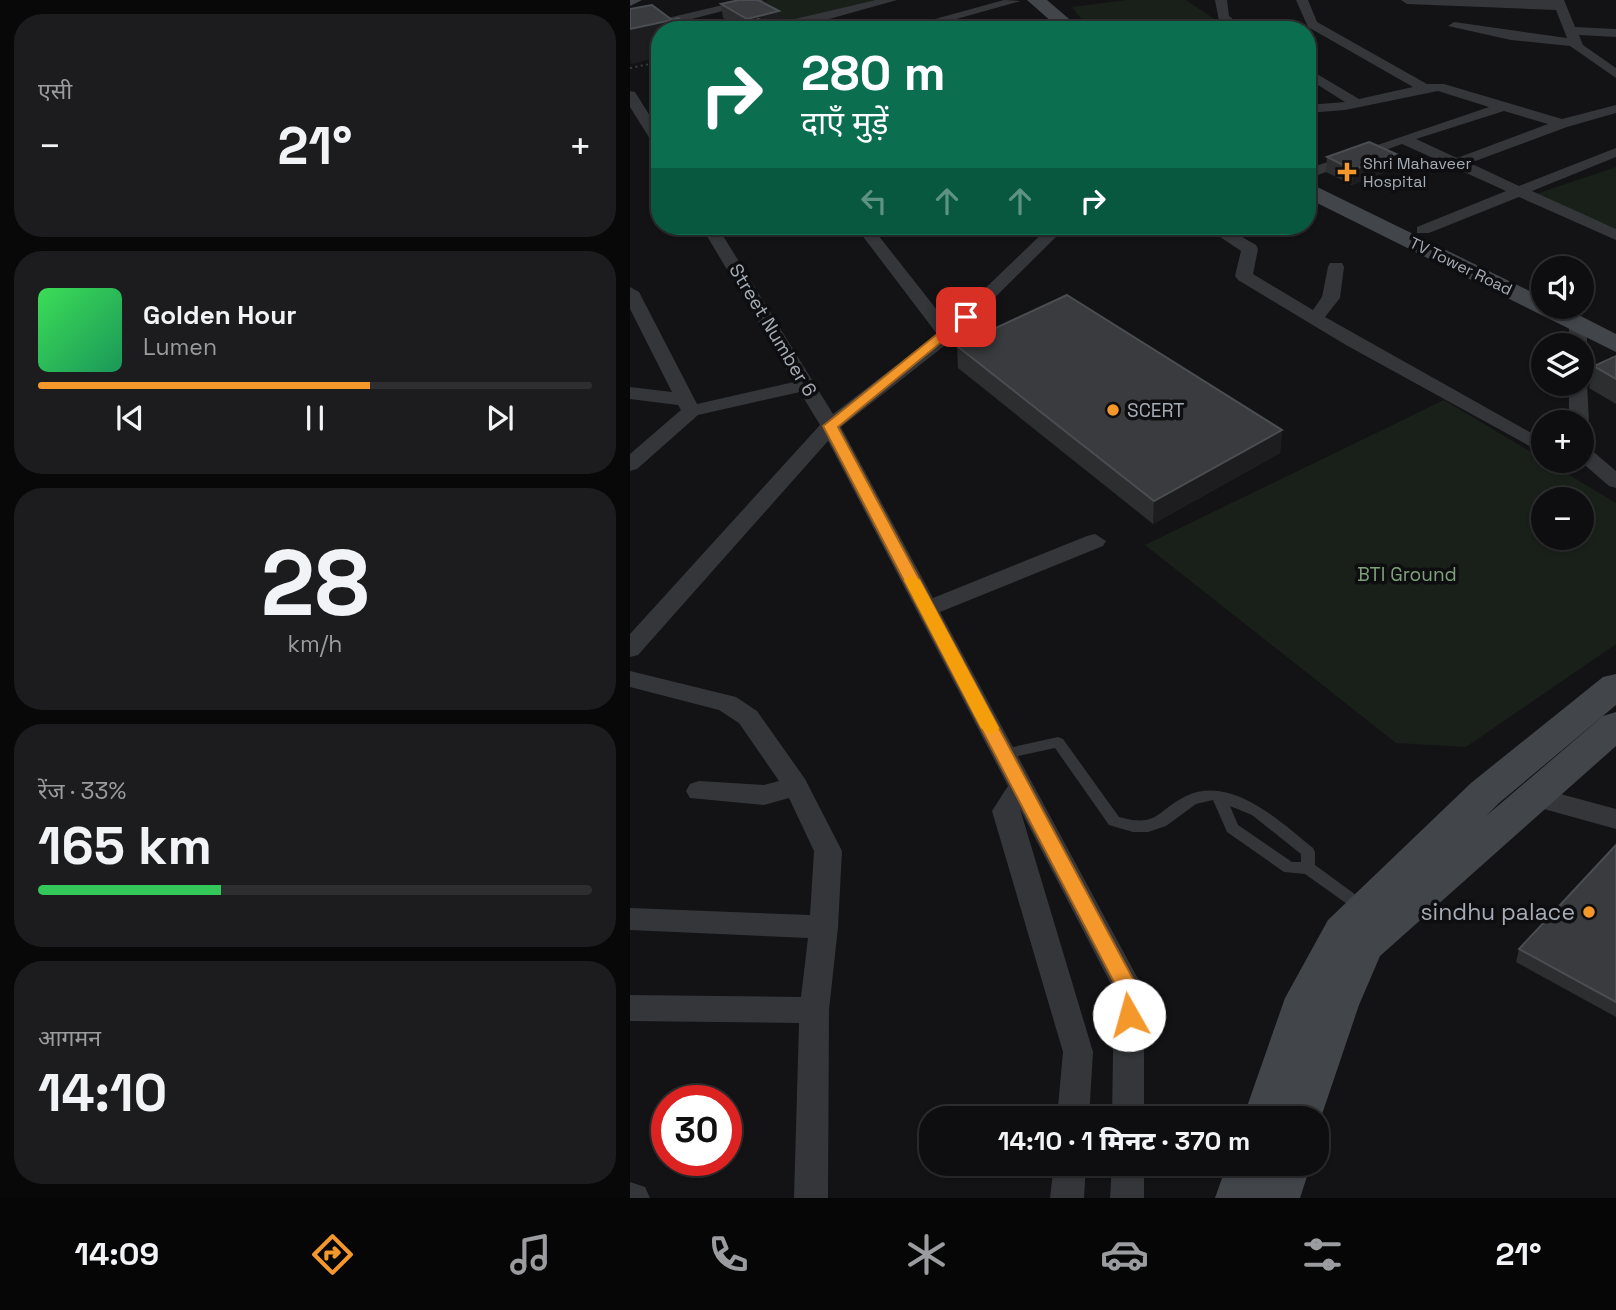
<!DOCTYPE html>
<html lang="hi">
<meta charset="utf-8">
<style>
:root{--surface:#0e0e10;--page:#1c1c1e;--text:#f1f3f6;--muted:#9b9c9f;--line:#2e2e30;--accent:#f4982c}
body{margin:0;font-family:"Space Grotesk","Noto Sans Devanagari",sans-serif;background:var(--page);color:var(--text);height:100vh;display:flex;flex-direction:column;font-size:26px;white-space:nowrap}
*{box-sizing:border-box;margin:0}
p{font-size:23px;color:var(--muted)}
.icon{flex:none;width:38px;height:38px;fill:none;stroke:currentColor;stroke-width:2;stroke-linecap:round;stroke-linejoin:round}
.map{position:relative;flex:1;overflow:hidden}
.panel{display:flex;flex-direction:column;gap:14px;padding:14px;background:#080809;width:630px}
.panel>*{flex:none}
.guide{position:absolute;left:21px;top:21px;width:665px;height:214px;border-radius:28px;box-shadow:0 2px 5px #0004,0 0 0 2px var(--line);background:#0b6e4f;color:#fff;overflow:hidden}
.buttons{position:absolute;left:901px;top:256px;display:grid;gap:14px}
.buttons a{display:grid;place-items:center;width:63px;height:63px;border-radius:50%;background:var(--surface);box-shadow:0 2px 5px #0004,0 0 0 2px var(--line);font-size:35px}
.speed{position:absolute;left:21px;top:1085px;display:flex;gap:14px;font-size:35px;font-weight:700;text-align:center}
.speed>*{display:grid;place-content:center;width:91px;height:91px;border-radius:50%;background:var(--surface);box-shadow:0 2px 5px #0004,0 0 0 2px var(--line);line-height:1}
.speed .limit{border:10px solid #d22;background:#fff;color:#111}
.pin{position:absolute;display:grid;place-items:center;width:60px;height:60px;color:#fff;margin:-30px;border-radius:14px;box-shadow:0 4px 10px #0006}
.me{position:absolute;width:77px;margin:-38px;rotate:353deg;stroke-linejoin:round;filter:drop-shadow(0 0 5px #0008)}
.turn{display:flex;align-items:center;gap:24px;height:147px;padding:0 35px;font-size:32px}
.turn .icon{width:91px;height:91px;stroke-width:2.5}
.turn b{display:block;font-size:49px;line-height:60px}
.lanes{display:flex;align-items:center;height:66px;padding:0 35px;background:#0003;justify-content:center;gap:35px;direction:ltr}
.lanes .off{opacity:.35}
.big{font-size:52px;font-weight:800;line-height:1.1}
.panel .card{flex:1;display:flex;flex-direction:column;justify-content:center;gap:10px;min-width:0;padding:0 24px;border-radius:28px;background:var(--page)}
.panel .dial{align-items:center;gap:0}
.dial b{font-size:91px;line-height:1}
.song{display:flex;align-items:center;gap:21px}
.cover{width:84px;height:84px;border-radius:10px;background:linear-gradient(135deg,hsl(130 70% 55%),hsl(150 70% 35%))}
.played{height:7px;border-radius:4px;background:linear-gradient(90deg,var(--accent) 60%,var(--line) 60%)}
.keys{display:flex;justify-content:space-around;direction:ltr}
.heat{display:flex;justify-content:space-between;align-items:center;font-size:38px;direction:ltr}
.charge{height:10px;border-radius:5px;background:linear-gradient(90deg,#34c759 33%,var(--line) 0)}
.trip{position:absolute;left:289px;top:1106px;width:410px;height:70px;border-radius:28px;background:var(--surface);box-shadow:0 2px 5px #0004,0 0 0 2px var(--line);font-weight:800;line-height:70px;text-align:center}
.menu{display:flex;height:112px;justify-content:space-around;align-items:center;background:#060606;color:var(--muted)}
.menu .icon{width:49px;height:49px}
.menu .active{color:var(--accent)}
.menu b{font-size:32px;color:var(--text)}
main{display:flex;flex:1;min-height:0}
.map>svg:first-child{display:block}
</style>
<main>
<section class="panel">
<div class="card"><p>एसी</p>
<div class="heat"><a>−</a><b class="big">21°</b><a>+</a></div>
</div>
<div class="card">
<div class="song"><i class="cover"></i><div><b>Golden Hour</b><p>Lumen</p></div></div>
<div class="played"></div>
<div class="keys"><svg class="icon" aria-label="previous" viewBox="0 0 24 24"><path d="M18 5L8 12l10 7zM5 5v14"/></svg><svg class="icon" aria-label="pause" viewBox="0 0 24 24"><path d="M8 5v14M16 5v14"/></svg><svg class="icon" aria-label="next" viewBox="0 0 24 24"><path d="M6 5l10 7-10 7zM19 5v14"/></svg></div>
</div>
<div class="card dial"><b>28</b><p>km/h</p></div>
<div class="card"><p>रेंज · 33%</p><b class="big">165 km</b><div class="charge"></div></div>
<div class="card"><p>आगमन</p><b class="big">14:10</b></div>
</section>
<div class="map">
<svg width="986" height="1198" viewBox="0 0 986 1198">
<rect width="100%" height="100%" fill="#131315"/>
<!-- green -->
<path fill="#19201a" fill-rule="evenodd" d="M139,0H261L156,25L119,5Z
M497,0H556L589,22L460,30L442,7Z
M986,167V239L900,196Z
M814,400L986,503V644L836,747L766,743L515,545ZM914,499H952V537H914Z"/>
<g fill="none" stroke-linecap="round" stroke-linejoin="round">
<!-- path -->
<path stroke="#3a3d41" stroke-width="2" stroke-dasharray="2 3.5" stroke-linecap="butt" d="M0,68L30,62"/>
<!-- lane -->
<path fill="#34363a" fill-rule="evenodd" d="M428,737L433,739L489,817C528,828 526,811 556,796C601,774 651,822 683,848L685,852V865L737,903L740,907L737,911L732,913L727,911L675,874L654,872L597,832L583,800L566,804L536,826L518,832H503L479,825L425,748L374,759L369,757L367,754L369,751L374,749ZM600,806L622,815L671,854V862H662L608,825Z"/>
<!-- street -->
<path fill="#34363a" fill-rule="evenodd" d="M114,0H135L0,35V27Z
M246,0H267L160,30H147L152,22Z
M374,0L391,1L287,30H265Z
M585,0H597L599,16L617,30H602L589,21Z
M666,0H678L687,22L797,84H814L932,119L986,105V113L937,127L840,163L889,186L986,148V157L902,191L986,229V240L889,197L799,233H787V227L876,191L772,144L677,179V169L859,107L808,91L715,110L677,113V105L715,102L677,78V68L729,99L783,87L678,27ZM874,111L918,124L827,158L786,139Z
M771,0H934L945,27L986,29V37L949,35L953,45L986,68V78L940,46L881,40L818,26L824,22L937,38L926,10L777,4Z
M0,91L5,92L30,132V148L25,147L0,107Z
M71,226H87L203,414L307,334L225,226H241L318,324L420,226H437L323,339L211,427L303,598L457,536L465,534L476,541L473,546L310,612L514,990V1118H482L484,990L390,809L463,1052L459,1118H427L433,1052L362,811L378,786L198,441L8,655L0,657V634L190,425L170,392L68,415L7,469L0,471V454L51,410L48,405L0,399V387L42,392L0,309V287L9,292L67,404L164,382Z
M574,226H593L626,245L628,249L623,274L683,310L692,297L698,267L700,263H712L714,267L710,298L695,317L914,440V454L716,345L608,280L605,276L611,251Z
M948,319L957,324V345L952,349V345H939V324Z
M952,378L957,383L959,422L952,427V422H939V383H952Z
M952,446L959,448L986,471V488L979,486L949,460H952Z
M0,671L106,697L127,711L175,779L212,851L208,927L199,1010L198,1198H164L169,1023L0,1021V995L171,997L178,938L0,930V908L180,915L184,851L159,798L134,805L60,798L56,791L60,784L69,781L134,785L149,781L109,723L89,710L0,687Z
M901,786L986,809V829L892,803L888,796L892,789Z
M424,1164H456L454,1198H420Z
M482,1164H514V1198H480Z
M0,1182L15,1187L20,1198H0Z"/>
<!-- secondary -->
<path fill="#42454a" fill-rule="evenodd" d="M0,0H12L0,6Z
M397,0H417L452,30H431Z
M677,182L914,298V306H931L986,334V352L677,198Z
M986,674V705L869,803L856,816L973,716L986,712V746L750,956L729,1005L686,1132V1118H613L655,998L698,920L841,783L973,677Z
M597,1164H681L670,1198H585Z"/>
</g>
<!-- wall -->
<path fill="#2c2e30" d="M91,4L151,24L145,26L111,28L93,18Z
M697,157L764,169L722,185L696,172Z
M327,346L652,430L650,453L523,524L328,368Z
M986,356V404L959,388L964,366Z
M986,845V1017L886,962L889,949Z"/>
<!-- shaded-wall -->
<path fill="#1d1d1f" d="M149,11L151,24L129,30H119L117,19Z
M42,20L43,30H30V57L1,64L0,58V29Z
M766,154L764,169L722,185L723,170Z
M652,430L650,453L523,524L524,501Z"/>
<!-- building -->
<path fill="#393b3e" stroke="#4a4d51" stroke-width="2" d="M109,0H128L149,11L117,19L91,4Z
M22,5L42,20L0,29V9Z
M48,18L68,30H43L42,20Z
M128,19L154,30H109Z
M93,24L103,30H75L73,28Z
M739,142L766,154L723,170L697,157Z
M437,295L652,430L524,501L327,346Z
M986,356V379L964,366Z
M986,845V1002L889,949Z"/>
<!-- route -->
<path fill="#f4982c" stroke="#9f631d" stroke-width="2" d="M332,314L342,317L208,427L509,990V1015L506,1022L499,1024L491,1022L488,1015V990L193,426Z"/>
<!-- slow -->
<path fill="#f59e0b" d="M282,575L290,580L369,728L366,732L360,734L351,728L274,580Z"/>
<!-- markers -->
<g fill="#f4982c" stroke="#0e0e10" stroke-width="2.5">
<path d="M713.5 161.5h7v7h7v7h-7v7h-7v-7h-7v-7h7z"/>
<circle cx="483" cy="410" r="7"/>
<circle cx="959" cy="912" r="7"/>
</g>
<g text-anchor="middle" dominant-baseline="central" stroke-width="7" stroke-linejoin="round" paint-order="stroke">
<!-- far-poi labels -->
<g font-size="16" fill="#a5acb6" stroke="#0e0e10" text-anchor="start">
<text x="733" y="163">Shri Mahaveer<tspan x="733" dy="18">Hospital</tspan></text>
</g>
<!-- far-street labels -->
<g font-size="16" fill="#a5acb6" stroke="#0e0e10">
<text transform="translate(831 266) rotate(26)">TV Tower Road</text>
</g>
<!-- street labels -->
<g font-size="19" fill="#a5acb6" stroke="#0e0e10">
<text transform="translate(143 330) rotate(59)">Street Number 6</text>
</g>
<!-- poi labels -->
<g font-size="19" fill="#a5acb6" stroke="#0e0e10" text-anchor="start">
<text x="497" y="410">SCERT</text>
</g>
<!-- park labels -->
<g font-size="19" fill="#7ea17b" stroke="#0e0e10">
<text x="777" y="574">BTI Ground</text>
</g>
<!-- near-poi labels -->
<g font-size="23" fill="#a5acb6" stroke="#0e0e10" text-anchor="end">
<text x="945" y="912">sindhu palace</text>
</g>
</g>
</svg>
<div class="buttons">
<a><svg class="icon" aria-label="sound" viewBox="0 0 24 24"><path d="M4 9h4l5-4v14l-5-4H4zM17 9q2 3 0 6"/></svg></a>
<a><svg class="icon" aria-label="layers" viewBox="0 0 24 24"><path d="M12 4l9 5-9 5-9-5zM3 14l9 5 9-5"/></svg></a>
<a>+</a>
<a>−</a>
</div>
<div class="speed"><div class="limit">30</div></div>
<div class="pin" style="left:336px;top:317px;background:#d93025"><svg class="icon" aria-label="arrive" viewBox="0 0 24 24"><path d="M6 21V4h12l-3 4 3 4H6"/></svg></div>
<svg class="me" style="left:499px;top:1015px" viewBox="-20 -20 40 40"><circle r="19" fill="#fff"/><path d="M0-13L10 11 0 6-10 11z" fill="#f4982c"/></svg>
<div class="trip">14:10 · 1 मिनट · 370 m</div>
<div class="guide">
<div class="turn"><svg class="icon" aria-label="right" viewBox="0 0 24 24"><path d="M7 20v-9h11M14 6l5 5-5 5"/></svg><div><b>280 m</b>दाएँ मुड़ें</div></div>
<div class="lanes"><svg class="icon off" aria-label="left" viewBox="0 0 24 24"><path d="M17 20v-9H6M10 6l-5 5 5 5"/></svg><svg class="icon off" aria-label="ahead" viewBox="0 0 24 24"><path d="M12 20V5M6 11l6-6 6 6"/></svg><svg class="icon off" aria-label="ahead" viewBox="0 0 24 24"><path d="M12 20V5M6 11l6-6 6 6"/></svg><svg class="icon" aria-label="right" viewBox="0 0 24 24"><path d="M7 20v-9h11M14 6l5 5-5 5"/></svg></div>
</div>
</div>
</main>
<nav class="menu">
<b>14:09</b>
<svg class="icon active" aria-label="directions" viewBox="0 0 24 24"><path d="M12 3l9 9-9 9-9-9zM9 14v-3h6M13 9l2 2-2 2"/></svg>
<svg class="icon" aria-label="music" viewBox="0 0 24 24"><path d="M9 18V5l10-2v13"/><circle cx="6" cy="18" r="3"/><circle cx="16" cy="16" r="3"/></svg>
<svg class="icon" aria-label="phone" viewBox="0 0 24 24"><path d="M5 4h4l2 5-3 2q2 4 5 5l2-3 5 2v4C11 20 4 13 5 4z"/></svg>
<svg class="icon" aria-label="climate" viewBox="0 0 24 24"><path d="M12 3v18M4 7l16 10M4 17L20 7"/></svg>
<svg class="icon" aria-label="car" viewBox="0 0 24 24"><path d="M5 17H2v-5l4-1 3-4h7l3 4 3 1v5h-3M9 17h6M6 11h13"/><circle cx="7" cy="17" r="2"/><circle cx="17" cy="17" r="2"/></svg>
<svg class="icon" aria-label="filters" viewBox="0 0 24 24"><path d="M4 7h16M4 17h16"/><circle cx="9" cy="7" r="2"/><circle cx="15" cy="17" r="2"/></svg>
<b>21°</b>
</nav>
